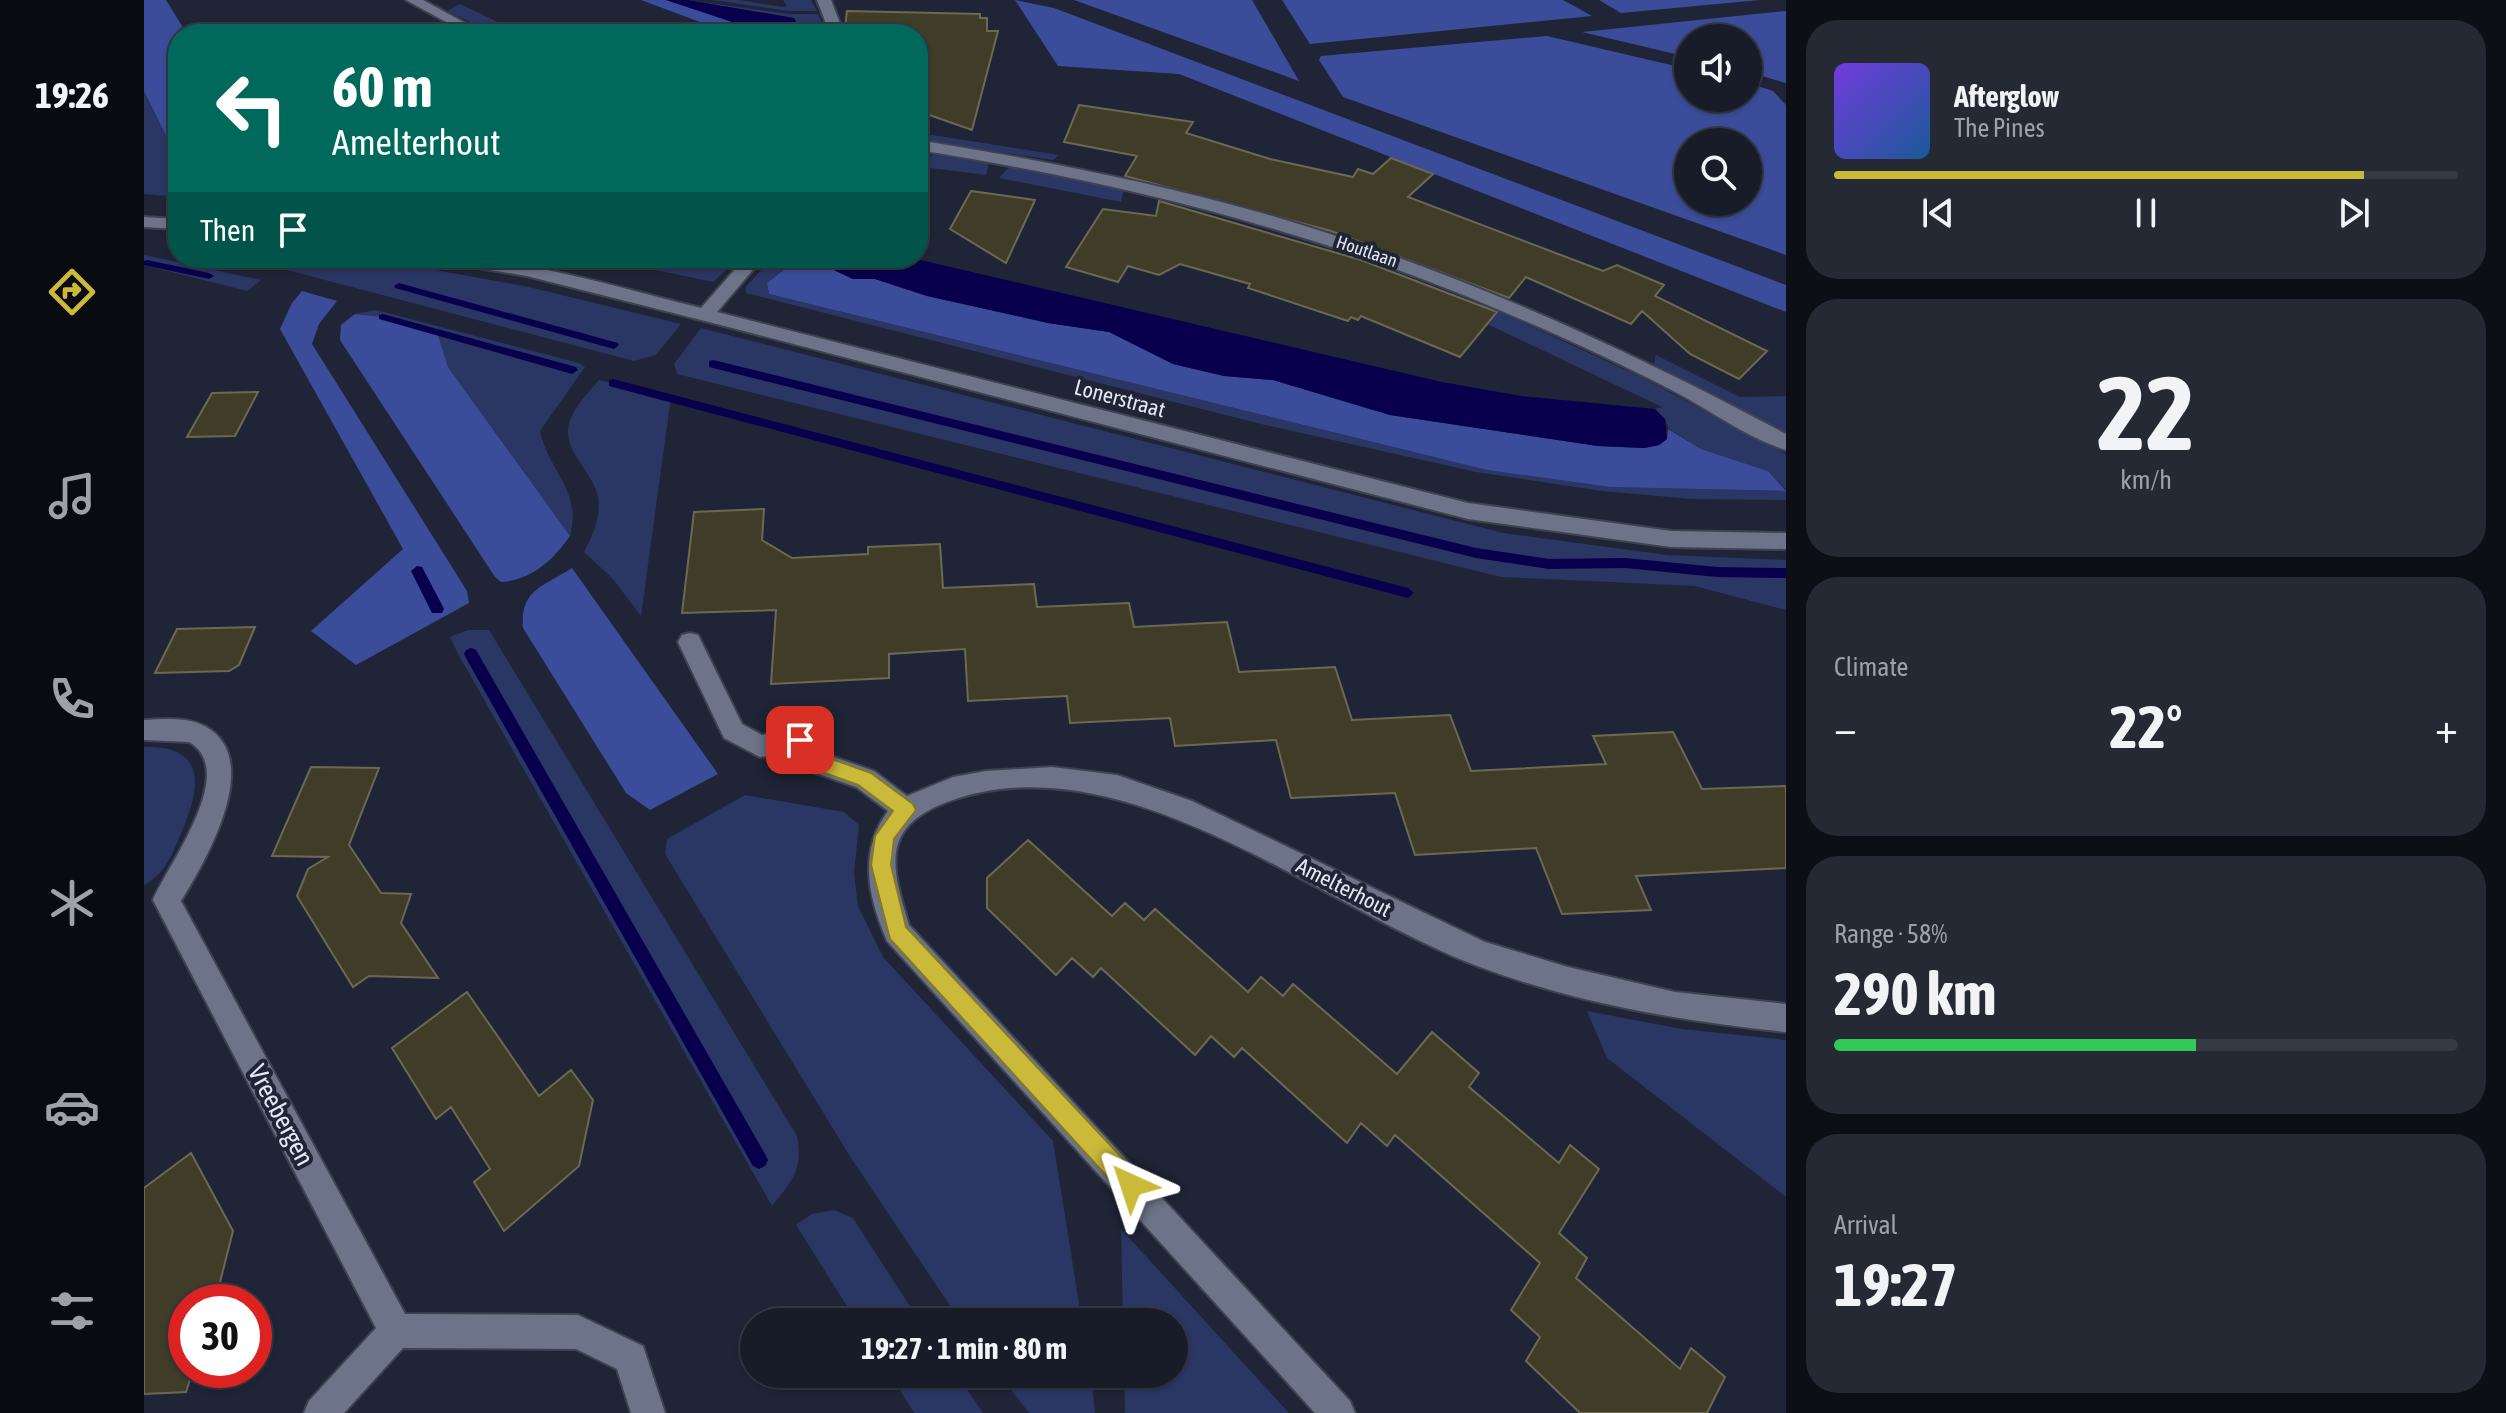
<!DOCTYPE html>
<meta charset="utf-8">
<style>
:root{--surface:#171c28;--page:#242934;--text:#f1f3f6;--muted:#9ea1a8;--line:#363a45;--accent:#cbba39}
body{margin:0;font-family:"Asap Condensed",sans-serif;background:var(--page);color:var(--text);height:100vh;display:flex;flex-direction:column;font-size:30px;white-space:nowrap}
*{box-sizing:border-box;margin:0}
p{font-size:26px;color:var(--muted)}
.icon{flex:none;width:44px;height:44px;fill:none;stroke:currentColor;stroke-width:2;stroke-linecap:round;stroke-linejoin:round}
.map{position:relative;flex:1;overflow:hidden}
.drawer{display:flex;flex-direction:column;gap:20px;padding:20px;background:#0d0f16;width:720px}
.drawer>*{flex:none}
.banner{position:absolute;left:24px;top:24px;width:760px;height:244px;border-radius:32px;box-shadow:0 2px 6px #0004,0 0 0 2px var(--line);background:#00695c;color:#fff;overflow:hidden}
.fabs{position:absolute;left:1530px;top:24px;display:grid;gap:16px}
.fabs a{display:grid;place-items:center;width:88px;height:88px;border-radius:50%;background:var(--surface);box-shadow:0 2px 6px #0004,0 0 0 2px var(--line);font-size:40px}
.speed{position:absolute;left:24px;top:1284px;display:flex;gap:16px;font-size:40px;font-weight:700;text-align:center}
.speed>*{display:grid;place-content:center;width:104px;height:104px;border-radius:50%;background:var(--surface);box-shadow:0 2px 6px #0004,0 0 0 2px var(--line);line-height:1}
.speed .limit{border:12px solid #d22;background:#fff;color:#111}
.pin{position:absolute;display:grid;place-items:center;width:68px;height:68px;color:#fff;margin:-34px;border-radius:16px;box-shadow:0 4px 12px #0006}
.me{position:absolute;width:88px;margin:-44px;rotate:318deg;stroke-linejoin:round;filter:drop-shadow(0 0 6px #0008)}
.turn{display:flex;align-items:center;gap:28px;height:168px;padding:0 32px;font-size:36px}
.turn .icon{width:104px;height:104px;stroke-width:2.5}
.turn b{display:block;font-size:56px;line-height:68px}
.then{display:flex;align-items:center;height:76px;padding:0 32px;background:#0003;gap:16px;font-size:30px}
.big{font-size:60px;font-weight:700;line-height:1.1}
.drawer .widget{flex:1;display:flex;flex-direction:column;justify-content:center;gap:12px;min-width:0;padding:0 28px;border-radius:32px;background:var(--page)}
.drawer .dial{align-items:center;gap:0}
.dial b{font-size:104px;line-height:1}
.song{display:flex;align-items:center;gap:24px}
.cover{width:96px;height:96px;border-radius:12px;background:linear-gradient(135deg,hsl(260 70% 55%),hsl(210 70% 35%))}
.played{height:8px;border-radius:4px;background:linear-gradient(90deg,var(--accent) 85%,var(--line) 85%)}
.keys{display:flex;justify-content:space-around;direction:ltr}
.heat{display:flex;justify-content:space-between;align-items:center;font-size:44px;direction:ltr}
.charge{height:12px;border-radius:6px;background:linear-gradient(90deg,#34c759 58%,var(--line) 0)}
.trip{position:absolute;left:596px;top:1308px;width:448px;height:80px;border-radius:40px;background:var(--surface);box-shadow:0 2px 6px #0004,0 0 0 2px var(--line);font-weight:700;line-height:80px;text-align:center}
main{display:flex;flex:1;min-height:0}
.tabs{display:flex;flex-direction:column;width:144px;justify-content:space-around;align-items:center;background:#090b10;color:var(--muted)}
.tabs .icon{width:56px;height:56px}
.tabs .active{color:var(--accent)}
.tabs b{font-size:36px;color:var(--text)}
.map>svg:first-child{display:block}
</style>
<main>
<nav class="tabs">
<b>19:26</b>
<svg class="icon active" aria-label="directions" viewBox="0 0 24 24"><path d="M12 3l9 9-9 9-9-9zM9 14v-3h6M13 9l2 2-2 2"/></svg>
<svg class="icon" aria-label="music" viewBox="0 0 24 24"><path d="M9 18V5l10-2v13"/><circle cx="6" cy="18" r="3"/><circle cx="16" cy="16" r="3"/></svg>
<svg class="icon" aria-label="phone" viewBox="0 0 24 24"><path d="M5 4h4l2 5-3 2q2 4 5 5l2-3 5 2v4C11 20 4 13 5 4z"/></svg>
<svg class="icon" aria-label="climate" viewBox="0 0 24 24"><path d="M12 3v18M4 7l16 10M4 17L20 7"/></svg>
<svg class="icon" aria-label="car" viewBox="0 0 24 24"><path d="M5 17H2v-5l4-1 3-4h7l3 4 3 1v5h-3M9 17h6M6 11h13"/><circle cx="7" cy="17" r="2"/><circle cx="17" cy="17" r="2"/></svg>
<svg class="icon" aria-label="filters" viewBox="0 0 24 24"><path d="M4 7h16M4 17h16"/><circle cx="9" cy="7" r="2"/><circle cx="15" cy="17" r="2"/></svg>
</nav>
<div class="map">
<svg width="1642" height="1413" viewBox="0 0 1642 1413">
<rect width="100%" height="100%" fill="#1f2536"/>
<!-- green -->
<path fill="#2a3664" d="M543,0L646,14H674L683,34H659L649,18Z
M568,0H595L639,7L643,6L639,0H667L673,11H644Z
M316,4L375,32L351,34L303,11Z
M0,91L34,160V197L0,194Z
M782,134L915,155L909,160L780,141Z
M788,155L845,163L842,175L779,167Z
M866,166L980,189L977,202L855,178Z
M0,255L117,280L103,291L0,265Z
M154,258H225L385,287L537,324L512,355L490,361L143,270Z
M456,258H595L569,282Z
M628,258H655L623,283L625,294L1343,470L1466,487L1642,491V500L1548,499L1458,491L1332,472L1121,425L602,293V287Z
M1337,303L1499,378L1642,454V490L1624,471L1557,449L1525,429L1521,419L1511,409L1518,407L1322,314Z
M232,310L435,363L441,367L396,431C406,474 438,490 426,536L304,367L294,335L239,317L211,314Z
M557,328L1359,533L1523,555L1642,560V610L1551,586L1357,577L533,374L530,364Z
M1512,355L1596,397L1642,396V435L1510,364Z
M455,380L527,397L497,616L469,579L440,552C449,535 459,513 453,493C446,468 416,449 426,420C432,404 445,392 455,380Z
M324,630H345L653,1136C659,1170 649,1180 628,1206L313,652L306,637Z
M0,747C62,745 57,786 39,829C29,852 23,873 0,885Z
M601,795L700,812L715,825L710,873L714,906L739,957L909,1141L938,1322H817L707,1158L521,854L523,839Z
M1443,1011L1538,1029L1642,1040V1197L1463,1058Z
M690,1210L709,1218L776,1322H713L652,1225L668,1214Z
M977,1229L1145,1413H981L980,1374H1030V1322H979Z
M746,1374H812L839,1413H770Z
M855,1374H947L951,1413H885Z"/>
<!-- forest -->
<path fill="#3b4d9a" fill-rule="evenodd" d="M0,0H22L43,34H34V160L0,91Z
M497,0H522L626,34H588Z
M871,0L910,8L1642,285V312L1035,74L914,66Z
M931,0H1108L1155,81L930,0Z
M1138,0H1419L1448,16L1166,44Z
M1455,0H1616L1477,13Z
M1642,11V83L1604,72V38H1544V57L1438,32Z
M1403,36L1544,69V98H1604V83L1629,91L1642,105V255L1199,97L1175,60L1177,56ZM1544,142H1604V202H1544Z
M655,258H680L677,264L709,279H731L783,296L904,323L965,332L1029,364L1080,376L1129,380L1246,415L1454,446L1500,448L1515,445L1523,439L1524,429L1557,449L1624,471L1642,491L1466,487L1343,470L625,294L623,283Z
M158,291L193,301L175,324L168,344L323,591L325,603L212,665L167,631L259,549L136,329L148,303Z
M211,314L239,317L294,335L304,367L426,536C409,560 388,580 357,582L351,577L196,340L197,325Z
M428,568L574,774L506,810L482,793L379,628C376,589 399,587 428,568Z"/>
<!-- water -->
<path fill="#08004c" d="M522,0H543L650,18L659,34L618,32Z
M680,258H768L1298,382L1377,396L1511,409L1521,419L1523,439L1515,445L1500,448L1454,446L1246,415L1129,380L1080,376L1029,364L965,332L904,323L783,296L731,279H709L677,264Z"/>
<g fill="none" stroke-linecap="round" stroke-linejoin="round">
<!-- stream -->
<path fill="#08004c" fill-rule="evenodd" d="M3,260L65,273L70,276L65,279L0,265V261Z
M255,283L474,343L475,345L470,349L251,288L250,286Z
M239,314L432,367L434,370L428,374L235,319V315Z
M569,360L1332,548L1405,559L1481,558L1573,567L1642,568V578L1573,577L1481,568L1405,569L1332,558L565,367V361Z
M469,379L1264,588L1270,593L1264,598L465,386V380Z
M273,566L278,567L298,605L300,609L298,613H288L267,571Z
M327,648L332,650L621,1154L624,1160L621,1166L615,1169L609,1166L322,658L320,654L322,650Z"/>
</g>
<!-- building -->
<path fill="#3f3c27" stroke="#6c6953" stroke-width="2" d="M703,11L836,14V18H843V31H854L828,130L774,111V34H727L701,28Z
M935,105L1049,122L1042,133L1126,159L1209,177L1214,169L1229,174L1247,158L1289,174L1264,197L1459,271L1473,265L1520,285L1511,296L1623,351L1595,379L1546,354L1498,311L1487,324L1382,277L1365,298L1187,231L981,176L993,156L920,142Z
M827,191L891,200L862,263L806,229Z
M1015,201L1217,260L1353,312L1316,357L1217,316L1214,320L1207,317L1204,321L1104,288L1106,284L1036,264L1015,275L984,266L974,282L922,267L959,209L1012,216Z
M114,392L91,436L43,437L68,393Z
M620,509L618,540L648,558L724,554V547L796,544L799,588L890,584L893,607L985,603L990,627L1083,622L1095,672L1191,667L1208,720L1306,715L1327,771L1462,764L1449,736L1529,732L1558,789L1642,786V868L1492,876L1507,910L1418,914L1392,848L1271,855L1251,793L1147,798L1132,740L1031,746L1026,718L926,723L923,696L824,701L821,649L745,654V678L627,684L632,610L538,613L550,512Z
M111,627L95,665L85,671L11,673L33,629Z
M167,767L235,768L205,845L237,893L267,894L257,923L294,978L225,976L209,987L153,896L164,869L184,857L128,856Z
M884,840L968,916L981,903L1000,920L1011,909L1104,992L1117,977L1139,996L1149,984L1253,1074L1288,1032L1335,1073L1325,1087L1415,1163L1426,1145L1455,1169L1415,1233L1443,1258L1432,1278L1536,1369L1547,1348L1581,1377L1563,1413H1436L1382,1361L1396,1337L1367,1310L1396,1263L1251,1135L1243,1146L1217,1123L1203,1143L1098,1048L1090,1057L1067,1036L1051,1055L957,968L949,977L928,958L912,975L843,908V878Z
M323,992L395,1096L427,1070L449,1100L435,1166L360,1231L330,1182L346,1169L307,1107L292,1119L248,1048Z
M47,1153L89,1231L71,1302H42V1370H49L42,1392L0,1394V1188Z"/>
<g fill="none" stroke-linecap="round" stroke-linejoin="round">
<!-- minor casing -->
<g stroke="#3e4251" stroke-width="4">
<path id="minor" d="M262,0H279L341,34H324Z
M673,0H687L700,34H686Z
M774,140C890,159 1005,181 1118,213C1301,266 1474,344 1642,434V450C1605,439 1569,412 1535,394C1478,364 1419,337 1360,312C1172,231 976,182 774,150Z
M0,217L34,219V229L0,227Z
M295,258C384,258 471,287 557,308L601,258H619L573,312L1324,503L1527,531L1642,533V549L1527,547L1324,519L561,321L383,276L304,263Z
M546,633L554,635L598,724L618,735L656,729L665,732L687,756L730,771L763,796L809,777L842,771L908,767L973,775L1048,801L1341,942L1424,967L1531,992L1642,1004V1032C1537,1021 1435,1004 1336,967C1178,909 979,736 803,802C735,828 748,868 765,925L1206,1401L1211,1413H1171L743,941C724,897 714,852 744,811L712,787L669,772L651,751L616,757L580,738L534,642L538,635Z
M0,720C22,719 48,716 67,730C117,766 61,862 37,901L261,1314L434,1315L499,1346L521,1413H487L473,1369L432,1349L259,1348L200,1413H160L165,1401L232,1328L9,900C23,866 96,771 45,742L0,740Z"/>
</g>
<!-- minor -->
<use href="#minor" fill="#6d7489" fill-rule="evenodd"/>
</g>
<!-- route -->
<path fill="#cbba39" stroke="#847925" stroke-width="2" d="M656,732L685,758L727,773L769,804L772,810L750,839L747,865L762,927L996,1177L999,1185L996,1194L987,1197L979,1194L746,939L727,865L731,836L749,811L714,785L672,770L647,740Z"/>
<g text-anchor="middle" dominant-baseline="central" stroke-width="8" stroke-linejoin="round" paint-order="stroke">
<!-- far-street labels -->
<g font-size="18" fill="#e4e8f4" stroke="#1f2536">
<text transform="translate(1223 251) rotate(19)">Houtlaan</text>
</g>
<!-- street labels -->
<g font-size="22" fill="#e4e8f4" stroke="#1f2536">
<text transform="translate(976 398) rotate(15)">Lonerstraat</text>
<text transform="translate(1200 887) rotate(27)">Amelterhout</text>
</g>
<!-- near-street labels -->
<g font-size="26" fill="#e4e8f4" stroke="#1f2536">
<text transform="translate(137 1115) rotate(62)">Vreebergen</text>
</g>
</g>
</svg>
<div class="fabs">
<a><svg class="icon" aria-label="sound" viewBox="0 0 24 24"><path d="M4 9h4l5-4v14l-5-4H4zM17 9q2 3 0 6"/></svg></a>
<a><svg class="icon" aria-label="search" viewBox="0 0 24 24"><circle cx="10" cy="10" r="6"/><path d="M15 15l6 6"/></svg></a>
</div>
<div class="speed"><div class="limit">30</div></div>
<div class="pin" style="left:656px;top:740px;background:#d93025"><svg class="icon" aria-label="arrive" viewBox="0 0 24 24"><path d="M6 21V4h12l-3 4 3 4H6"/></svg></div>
<svg class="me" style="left:987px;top:1185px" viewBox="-20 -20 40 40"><path d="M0-17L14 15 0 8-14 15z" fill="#cbba39" stroke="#fff" stroke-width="4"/></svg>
<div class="trip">19:27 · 1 min · 80 m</div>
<div class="banner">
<div class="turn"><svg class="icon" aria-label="left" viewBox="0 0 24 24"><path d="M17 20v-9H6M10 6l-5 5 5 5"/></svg><div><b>60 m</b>Amelterhout</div></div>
<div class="then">Then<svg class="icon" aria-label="arrive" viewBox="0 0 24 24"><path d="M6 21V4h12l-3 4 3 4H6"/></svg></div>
</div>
</div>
<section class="drawer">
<div class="widget">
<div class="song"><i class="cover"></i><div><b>Afterglow</b><p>The Pines</p></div></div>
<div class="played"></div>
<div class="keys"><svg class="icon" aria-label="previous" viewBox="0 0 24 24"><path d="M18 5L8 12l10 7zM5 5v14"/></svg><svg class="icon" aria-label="pause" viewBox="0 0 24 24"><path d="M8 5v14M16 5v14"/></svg><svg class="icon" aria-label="next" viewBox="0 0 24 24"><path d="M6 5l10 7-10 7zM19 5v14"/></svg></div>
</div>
<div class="widget dial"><b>22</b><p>km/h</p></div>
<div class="widget"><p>Climate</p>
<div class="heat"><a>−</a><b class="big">22°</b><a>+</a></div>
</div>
<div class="widget"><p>Range · 58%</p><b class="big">290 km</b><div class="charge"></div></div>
<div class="widget"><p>Arrival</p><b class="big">19:27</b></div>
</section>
</main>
